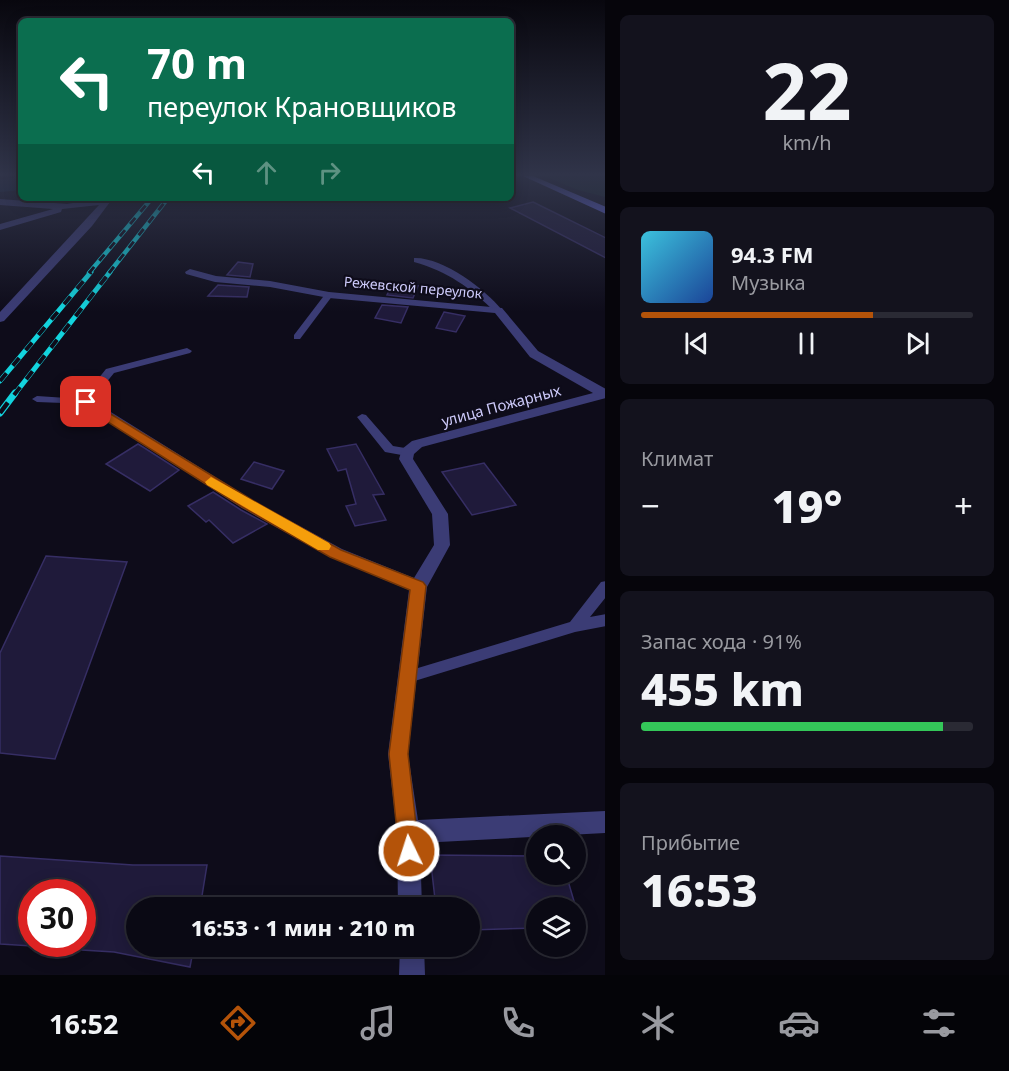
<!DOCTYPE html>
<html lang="ru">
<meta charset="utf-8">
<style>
:root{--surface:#0a0914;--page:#13121d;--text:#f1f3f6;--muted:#999aa0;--line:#2a2a34;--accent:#b45309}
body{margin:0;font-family:"Noto Sans",sans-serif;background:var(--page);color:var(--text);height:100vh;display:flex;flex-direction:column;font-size:22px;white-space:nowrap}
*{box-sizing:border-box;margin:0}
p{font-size:20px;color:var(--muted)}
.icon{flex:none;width:33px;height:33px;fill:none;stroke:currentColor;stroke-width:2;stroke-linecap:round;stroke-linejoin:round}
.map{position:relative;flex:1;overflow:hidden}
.side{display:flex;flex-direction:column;gap:15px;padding:15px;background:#06050b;width:404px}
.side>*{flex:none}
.top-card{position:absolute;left:18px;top:18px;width:496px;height:183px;border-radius:9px;box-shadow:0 3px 15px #0003,0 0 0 2px var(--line);background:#0b6e4f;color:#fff;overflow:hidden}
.controls{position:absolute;left:526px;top:825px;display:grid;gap:12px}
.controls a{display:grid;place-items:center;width:60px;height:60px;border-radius:50%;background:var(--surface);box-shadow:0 3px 15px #0003,0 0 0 2px var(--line);font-size:30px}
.speed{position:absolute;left:18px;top:879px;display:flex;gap:12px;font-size:30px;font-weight:700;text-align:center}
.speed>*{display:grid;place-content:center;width:78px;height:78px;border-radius:50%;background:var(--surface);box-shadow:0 3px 15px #0003,0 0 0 2px var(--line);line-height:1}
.speed .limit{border:9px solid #d22;background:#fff;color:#111}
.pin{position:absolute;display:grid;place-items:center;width:51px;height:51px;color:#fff;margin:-26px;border-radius:12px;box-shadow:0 3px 9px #0006}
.me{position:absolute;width:66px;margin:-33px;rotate:356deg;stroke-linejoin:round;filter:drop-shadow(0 0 4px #0008)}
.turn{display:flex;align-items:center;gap:21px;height:126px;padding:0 30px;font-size:27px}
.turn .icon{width:78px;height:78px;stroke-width:2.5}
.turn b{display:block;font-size:42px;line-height:51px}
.lanes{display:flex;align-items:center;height:57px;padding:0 30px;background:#0003;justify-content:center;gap:30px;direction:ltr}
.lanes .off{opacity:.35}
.big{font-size:45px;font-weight:800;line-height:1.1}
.side .widget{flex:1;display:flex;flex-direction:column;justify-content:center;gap:9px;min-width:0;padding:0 21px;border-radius:9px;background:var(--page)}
.side .dial{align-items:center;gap:0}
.dial b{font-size:78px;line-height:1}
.song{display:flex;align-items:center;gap:18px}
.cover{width:72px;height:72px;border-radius:9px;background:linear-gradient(135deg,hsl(190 70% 55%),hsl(220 70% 35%))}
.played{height:6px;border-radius:3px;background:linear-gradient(90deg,var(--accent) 70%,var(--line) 70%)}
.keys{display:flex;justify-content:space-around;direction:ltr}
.heat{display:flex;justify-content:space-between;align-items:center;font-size:33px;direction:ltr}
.charge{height:9px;border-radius:4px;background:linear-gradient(90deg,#34c759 91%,var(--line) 0)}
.trip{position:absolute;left:126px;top:897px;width:354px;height:60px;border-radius:30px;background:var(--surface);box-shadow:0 3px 15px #0003,0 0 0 2px var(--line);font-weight:800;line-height:60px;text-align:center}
.tab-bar{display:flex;height:96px;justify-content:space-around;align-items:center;background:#040408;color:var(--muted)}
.tab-bar .icon{width:42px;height:42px}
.tab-bar .active{color:var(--accent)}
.tab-bar b{font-size:27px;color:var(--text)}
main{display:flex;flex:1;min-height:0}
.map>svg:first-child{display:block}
</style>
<main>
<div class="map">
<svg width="606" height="975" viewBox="0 0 606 975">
<rect width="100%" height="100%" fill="#0e0c1a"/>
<!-- green -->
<path fill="#102422" d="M544,176H601L605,177V197L578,190Z"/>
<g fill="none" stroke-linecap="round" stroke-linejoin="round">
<!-- river -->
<path fill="#0f223c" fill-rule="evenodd" d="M21,176V190L0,192V180Z"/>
</g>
<!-- building -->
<path fill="#1f1a3a" stroke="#362e64" stroke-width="1.5" d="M533,202L606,238V258L510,208Z
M238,262L253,264L250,277L227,275Z
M393,283L418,286L413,298L387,295Z
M218,285L249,287L247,297L208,296Z
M382,305L408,307L401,323L375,318Z
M444,312L465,316L456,332L436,328Z
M138,444L143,447L179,470L150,491L106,464Z
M356,444L384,494L373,495L386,520L355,526L346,506L356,504L346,469L338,471L327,449Z
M254,462L284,471L272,489L241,479Z
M484,463L516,505L472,515L442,472Z
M213,492L241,510L267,524L233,543L209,520L206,522L188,506Z
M46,556L127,562L55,759L0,753V653Z
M430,855L537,856V874H566L576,908H537V928L470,930V908H436Z
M0,856L133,865H207L200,908H136V946H194L190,967L114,952L82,950V892H32V946L0,944Z"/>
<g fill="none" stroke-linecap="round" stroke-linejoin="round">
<!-- service -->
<path fill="#3b3c75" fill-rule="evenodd" d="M414,258C443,257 485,289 502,310L498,313L495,312C471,288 447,271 414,262Z
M329,292L333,295L300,339H294V335L326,293Z
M187,348L192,351L190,353L114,373L89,404L37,402L32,399L37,396L82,399L106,369Z
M362,414L366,415L393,446L411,449L413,452L411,455L407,456L385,452L357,417Z
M606,581V597L590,617L606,614V626L575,632L408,683L403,682L400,677L403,672L408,671L570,622L601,582Z"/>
<!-- minor -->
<path fill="#3b3c75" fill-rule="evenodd" d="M104,198H113L92,226L4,321L0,322V312L99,205L62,209L61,212L0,230V224L53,209L0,205V199L67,204Z
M190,269L216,276L270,281L329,292L502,308L538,351L606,389V398L422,447L414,454L413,459L448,514L450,545L427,587L408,754L418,820L606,811V833L420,843L422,908H398L397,832L388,754L409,590L330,557L242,508L78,402L85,398L90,399L252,500L342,549L414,578L434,545L432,514L399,459L402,449L412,441L593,393L530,357L495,313L329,298L270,287L215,282L186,274L185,272Z
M400,946H424L425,975H399Z"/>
<!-- secondary -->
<path fill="#696df2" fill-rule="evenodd" d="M523,176H533L606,207V214Z"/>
<!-- rail-far2 casing -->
<g stroke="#13d4de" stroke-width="4.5">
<path id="rail-far2" d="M89,273L152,198
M109,273L168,198"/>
</g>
<!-- rail-far1 casing -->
<g stroke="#13d4de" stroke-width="5">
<path id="rail-far1" d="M0,381L91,272
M14,395L110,272"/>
</g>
<!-- rail casing -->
<g stroke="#13d4de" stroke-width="7">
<path id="rail" d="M0,413L15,393"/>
</g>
<!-- rail-far2 -->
<use href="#rail-far2" stroke="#0e0c1a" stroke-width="3" stroke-dasharray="8" stroke-linecap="butt"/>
<!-- rail-far1 -->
<use href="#rail-far1" stroke="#0e0c1a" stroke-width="4" stroke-dasharray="10" stroke-linecap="butt"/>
<!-- rail -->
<use href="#rail" stroke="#0e0c1a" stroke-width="4.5" stroke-dasharray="13" stroke-linecap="butt"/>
</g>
<!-- sky -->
<linearGradient id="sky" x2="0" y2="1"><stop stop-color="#08070e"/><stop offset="0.56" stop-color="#303449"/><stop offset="1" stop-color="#303449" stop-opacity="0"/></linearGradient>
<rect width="606" height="312" fill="url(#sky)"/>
<!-- route -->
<path fill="#b45309" stroke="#753606" stroke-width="1.5" d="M86,399L252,500L341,550L423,582L426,586L408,754L419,851L416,859L409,862L402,859L399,851L389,754L410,590L330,557L242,507L81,405L80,402Z"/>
<!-- slow -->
<path fill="#f59e0b" d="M211,477L329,543L331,546L329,550H318L207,485L205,482Z"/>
<g text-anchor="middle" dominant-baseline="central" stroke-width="4.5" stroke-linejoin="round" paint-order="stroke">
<!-- far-street labels -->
<g font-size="14" fill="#cdcafa" stroke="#0e0c1a">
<text transform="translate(413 287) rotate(5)">Режевской переулок</text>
</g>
<!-- street labels -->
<g font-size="15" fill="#cdcafa" stroke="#0e0c1a">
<text transform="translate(501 405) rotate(-15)">улица Пожарных</text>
</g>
</g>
</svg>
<div class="controls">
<a><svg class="icon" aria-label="search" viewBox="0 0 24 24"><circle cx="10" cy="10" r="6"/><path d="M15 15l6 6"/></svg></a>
<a><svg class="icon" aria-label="layers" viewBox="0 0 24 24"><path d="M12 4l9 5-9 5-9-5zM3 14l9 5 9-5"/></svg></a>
</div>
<div class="speed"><div class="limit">30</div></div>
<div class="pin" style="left:86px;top:402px;background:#d93025"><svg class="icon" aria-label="arrive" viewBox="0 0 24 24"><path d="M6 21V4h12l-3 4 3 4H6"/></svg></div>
<svg class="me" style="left:409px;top:851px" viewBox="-20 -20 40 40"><circle r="17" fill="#b45309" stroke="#fff" stroke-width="3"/><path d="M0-11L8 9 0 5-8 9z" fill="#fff"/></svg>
<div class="trip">16:53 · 1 мин · 210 m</div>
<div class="top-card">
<div class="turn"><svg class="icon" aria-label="left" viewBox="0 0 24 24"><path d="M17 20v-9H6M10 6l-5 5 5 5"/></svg><div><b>70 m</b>переулок Крановщиков</div></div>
<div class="lanes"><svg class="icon" aria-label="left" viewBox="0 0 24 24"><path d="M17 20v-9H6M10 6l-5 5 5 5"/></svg><svg class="icon off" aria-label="ahead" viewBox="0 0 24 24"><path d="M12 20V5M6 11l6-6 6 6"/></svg><svg class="icon off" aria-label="right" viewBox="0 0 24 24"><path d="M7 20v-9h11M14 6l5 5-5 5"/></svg></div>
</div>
</div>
<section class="side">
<div class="widget dial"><b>22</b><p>km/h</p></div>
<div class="widget">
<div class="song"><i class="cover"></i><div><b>94.3 FM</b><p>Музыка</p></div></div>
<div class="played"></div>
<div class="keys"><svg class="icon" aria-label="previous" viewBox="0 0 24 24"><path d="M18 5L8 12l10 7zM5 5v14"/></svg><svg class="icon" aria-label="pause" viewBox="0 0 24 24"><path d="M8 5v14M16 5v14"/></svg><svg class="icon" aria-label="next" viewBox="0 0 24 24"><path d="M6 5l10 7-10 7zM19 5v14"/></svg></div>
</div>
<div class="widget"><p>Климат</p>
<div class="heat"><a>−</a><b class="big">19°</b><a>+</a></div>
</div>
<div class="widget"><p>Запас хода · 91%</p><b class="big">455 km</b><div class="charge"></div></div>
<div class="widget"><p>Прибытие</p><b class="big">16:53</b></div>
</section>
</main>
<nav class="tab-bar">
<b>16:52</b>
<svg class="icon active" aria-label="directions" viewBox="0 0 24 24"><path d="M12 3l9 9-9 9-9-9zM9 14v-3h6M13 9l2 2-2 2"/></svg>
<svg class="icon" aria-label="music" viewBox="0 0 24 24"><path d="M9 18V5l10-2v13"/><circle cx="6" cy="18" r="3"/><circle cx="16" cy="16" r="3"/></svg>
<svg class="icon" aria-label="phone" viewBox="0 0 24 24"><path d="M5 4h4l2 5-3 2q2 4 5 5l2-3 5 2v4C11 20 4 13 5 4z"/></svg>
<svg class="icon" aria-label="climate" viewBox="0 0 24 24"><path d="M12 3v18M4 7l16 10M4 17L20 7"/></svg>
<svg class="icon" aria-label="car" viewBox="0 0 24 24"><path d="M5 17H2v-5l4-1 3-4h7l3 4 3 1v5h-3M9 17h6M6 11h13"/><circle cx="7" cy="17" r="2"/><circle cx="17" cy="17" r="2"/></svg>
<svg class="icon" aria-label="filters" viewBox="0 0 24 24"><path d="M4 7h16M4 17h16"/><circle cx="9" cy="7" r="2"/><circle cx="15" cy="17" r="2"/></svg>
</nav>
